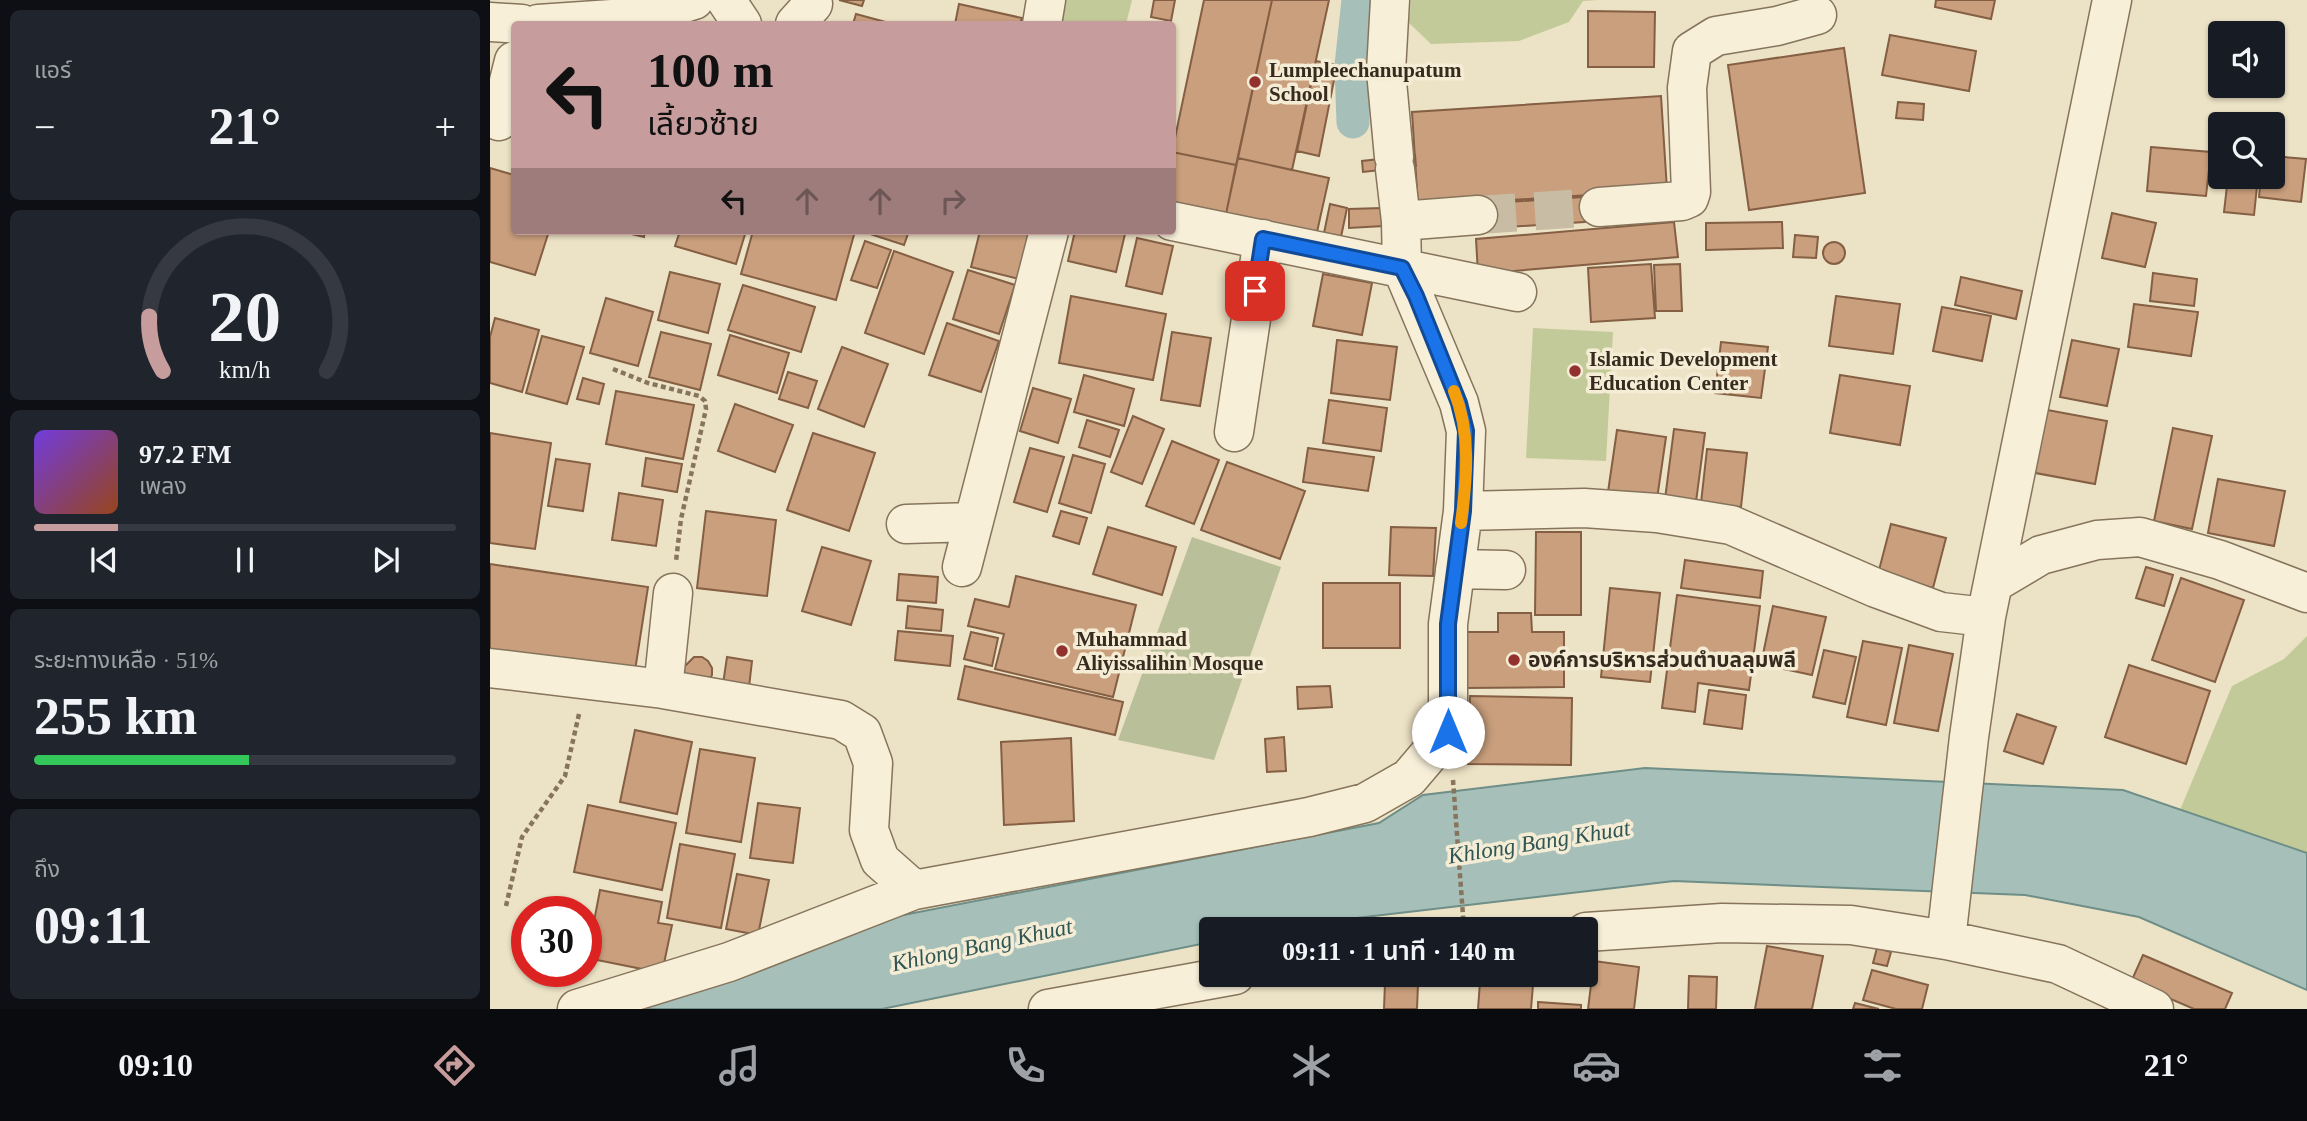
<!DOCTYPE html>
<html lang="th">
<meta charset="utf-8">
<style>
:root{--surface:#171b24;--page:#20242c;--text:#f1f3f6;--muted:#9ea1a6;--line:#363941;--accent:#c79c9c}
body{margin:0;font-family:"Times New Roman","Noto Sans Thai",serif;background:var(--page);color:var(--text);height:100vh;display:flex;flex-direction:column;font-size:26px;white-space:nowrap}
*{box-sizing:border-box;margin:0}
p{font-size:23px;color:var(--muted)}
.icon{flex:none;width:38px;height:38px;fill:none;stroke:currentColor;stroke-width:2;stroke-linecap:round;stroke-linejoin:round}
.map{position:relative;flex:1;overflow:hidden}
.sheet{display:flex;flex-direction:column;gap:10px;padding:10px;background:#0d0f14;width:490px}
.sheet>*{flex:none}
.top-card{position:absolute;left:21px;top:21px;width:665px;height:214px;border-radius:7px;box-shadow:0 2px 5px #0004;background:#c79c9c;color:#111;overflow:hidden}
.fabs{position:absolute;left:1718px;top:21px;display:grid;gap:14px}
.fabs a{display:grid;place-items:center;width:77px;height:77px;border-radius:7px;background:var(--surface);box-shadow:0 2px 5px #0004;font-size:35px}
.speed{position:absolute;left:21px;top:896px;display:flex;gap:14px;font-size:35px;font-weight:700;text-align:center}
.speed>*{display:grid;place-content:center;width:91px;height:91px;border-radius:50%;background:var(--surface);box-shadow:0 2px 5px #0004;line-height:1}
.speed .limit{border:10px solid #d22;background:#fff;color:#111}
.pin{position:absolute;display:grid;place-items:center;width:60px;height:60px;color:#fff;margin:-30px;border-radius:14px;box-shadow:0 4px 10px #0006}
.me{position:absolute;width:77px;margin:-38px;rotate:0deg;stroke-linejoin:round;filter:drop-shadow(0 0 5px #0008)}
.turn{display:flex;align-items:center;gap:24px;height:147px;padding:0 21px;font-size:32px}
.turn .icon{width:91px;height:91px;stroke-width:2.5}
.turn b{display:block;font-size:49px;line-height:60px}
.lanes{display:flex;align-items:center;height:66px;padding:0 21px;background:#0003;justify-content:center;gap:35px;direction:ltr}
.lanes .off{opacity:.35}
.big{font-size:52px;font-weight:600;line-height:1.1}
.sheet .tile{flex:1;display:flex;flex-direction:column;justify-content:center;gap:10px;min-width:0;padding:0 24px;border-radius:10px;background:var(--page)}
.sheet .dial{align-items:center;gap:0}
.dial svg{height:182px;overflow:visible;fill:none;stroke:var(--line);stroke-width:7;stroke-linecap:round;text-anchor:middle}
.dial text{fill:var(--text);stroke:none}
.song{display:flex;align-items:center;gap:21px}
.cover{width:84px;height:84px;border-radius:10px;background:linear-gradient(135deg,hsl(260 70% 55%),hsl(20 70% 35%))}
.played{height:7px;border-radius:4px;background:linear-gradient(90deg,var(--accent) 20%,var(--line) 20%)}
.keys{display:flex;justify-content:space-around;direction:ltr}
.heat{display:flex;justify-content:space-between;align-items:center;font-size:38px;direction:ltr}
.charge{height:10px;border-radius:5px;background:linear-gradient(90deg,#34c759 51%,var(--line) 0)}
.trip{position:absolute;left:709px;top:917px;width:399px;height:70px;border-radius:7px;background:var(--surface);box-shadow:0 2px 5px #0004;font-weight:600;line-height:70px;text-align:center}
.tab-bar{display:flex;height:112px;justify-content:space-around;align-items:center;background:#090b0e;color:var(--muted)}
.tab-bar .icon{width:49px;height:49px}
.tab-bar .active{color:var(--accent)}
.tab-bar b{font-size:32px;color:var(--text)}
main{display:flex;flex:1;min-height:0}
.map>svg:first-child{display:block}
</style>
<main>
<section class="sheet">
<div class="tile"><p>แอร์</p>
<div class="heat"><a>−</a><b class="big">21°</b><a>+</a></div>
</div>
<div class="tile dial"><svg viewBox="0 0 100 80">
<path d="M14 69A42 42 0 1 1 86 69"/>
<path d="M14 69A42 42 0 0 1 8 45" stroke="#c79c9c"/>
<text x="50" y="56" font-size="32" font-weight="700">20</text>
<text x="50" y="72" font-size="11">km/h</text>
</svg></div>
<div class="tile">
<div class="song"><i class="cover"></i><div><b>97.2 FM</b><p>เพลง</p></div></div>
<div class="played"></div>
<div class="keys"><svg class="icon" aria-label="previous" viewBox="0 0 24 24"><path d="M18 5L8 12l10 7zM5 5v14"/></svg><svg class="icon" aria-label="pause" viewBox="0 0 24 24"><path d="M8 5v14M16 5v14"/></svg><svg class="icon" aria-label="next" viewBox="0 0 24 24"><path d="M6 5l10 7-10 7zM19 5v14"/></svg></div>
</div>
<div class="tile"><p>ระยะทางเหลือ · 51%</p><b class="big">255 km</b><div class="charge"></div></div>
<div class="tile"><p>ถึง</p><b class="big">09:11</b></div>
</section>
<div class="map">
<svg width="1817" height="1009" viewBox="0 0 1817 1009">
<rect width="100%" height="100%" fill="#ece2c5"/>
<!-- green -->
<path fill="#c3ca99" d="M565,0H642L636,24H560Z
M921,0H1108L1093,1L1079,22L1029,41L941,44L919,23Z
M1043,328L1123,332L1116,461L1036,458Z
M1817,636V853L1690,810L1742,686L1794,659Z"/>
<!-- cemetery -->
<path fill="#b9bf98" d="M702,537L791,567L724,760L628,740Z"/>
<!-- water -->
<path fill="#a6c0b9" stroke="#6e8e87" stroke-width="2" d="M1155,768L1633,790L1817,853V990L1649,917L1535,895L1184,881L815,924L788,929H721V942L392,1009H145L403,917L889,823L933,795Z"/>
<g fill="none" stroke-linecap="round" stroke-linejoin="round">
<!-- canal -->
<path stroke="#a6c0b9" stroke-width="33" d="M863,122L861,66L868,0"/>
</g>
<!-- building -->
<path fill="#c99f7d" stroke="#845f43" stroke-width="2" d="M349,0H374L372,6Z
M664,0H685L681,21L661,17Z
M714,0H782L746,165L682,152Z
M782,0H839L802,170L748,158Z
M1446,0H1505L1501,19L1445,7Z
M469,4L532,18L530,24H465Z
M1098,11L1165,12L1164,67H1098Z
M366,14L403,24H363Z
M1400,35L1486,51L1479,91L1392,75Z
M1354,48L1375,193L1259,210L1238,65Z
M826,61L847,65L829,156L807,151Z
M1171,96L1177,190L928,206L922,112Z
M1408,102L1434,104L1433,120L1406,118Z
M1661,147L1721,152L1716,196L1657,191Z
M682,152L746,165L736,214L682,202Z
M925,155L926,166L873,172L872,161Z
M1783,156L1816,159L1811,202L1769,197L1771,177H1783Z
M748,158L839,178L827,232L736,214Z
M0,168L24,175V231H59L45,275L0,262Z
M1738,177H1768L1764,215L1734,212Z
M1108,196L1109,221L989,229L988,204Z
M840,204L857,208L851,237L834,233Z
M892,208L893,226L859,228V209Z
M1622,213L1666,223L1655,267L1612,258Z
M1184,222L1188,257L988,274L986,239Z
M1292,222L1293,248L1216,250V223Z
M129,231H155L154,237Z
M190,231H256L246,264L185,246Z
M263,231H365L346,300L251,274Z
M377,231H419L414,245L377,233Z
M490,231H542L529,279L481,267Z
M585,231H621L635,234L626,272L578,261Z
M1305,235L1328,237L1326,258L1303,257Z
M647,238L683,246L672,294L636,286Z
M375,241L401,250L387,288L361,280Z
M1333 253a11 11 0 1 1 22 0a11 11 0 1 1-22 0Z
M404,251L463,272L434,354L375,333Z
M1161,264L1165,318L1101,322L1098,268Z
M1190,264L1192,311H1166L1164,265Z
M478,270L525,285L509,334L463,319Z
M180,272L230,284L218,333L168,320Z
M1663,273L1707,279L1704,306L1660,301Z
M833,274L882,283L872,335L823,326Z
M1471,277L1532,291L1526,319L1465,305Z
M253,285L325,307L311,352L238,330Z
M581,296L676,314L663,380L569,363Z
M1346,296L1410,304L1403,354L1339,346Z
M116,298L163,312L148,366L100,353Z
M1644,304L1708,312L1701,356L1638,347Z
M1452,307L1501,316L1492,361L1443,351Z
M5,318L49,330L32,392L0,383V337Z
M457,323L509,341L491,392L439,375Z
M171,332L221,344L210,390L159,377Z
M682,332L721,338L710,406L671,400Z
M240,335L299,353L287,393L228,375Z
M52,336L94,347L77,404L36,393Z
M847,340L907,347L900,400L841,393Z
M1582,340L1629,349L1617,406L1570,397Z
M1231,342L1278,347L1271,398L1225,393Z
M352,347L398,364L374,427L328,409Z
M298,372L327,381L318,408L289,399Z
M594,375L644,389L634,426L584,412Z
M1350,375L1420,386L1410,445L1340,433Z
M93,378L114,384L109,404L87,399Z
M543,388L581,399L568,443L530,431Z
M126,391L204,405L193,459L116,444Z
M839,400L897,408L891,451L833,443Z
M245,404L303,425L285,472L228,451Z
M1552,409L1617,421L1605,484L1540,472Z
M643,416L674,429L652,484L621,472Z
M597,420L629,430L620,457L589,447Z
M1683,428L1722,436L1702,529L1664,521Z
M1184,429L1215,433L1206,502L1175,499Z
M1127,430L1176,437L1167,499L1118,492Z
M0,433L61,443L45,549L0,543Z
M323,433L385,453L359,531L297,510Z
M682,441L729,460L704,524L656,506Z
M540,448L574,457L557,512L524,502Z
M818,448L884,457L878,491L813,482Z
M1217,449L1257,453L1251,507L1211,503Z
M583,455L615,464L601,513L569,503Z
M156,458L192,464L187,492L152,486Z
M66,459L100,464L93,511L58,506Z
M737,462L815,491L790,559L711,530Z
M1728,479L1795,491L1784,546L1718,533Z
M129,493L173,500L166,546L122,540Z
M216,511L286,520L277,596L207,588Z
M571,511L597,518L589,544L563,536Z
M1401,524L1456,538L1443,588L1388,574Z
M618,527L686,547L672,595L603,574Z
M901,527L946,528L943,576L899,575Z
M1046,532H1091V615H1045Z
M332,547L381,561L361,625L312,611Z
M1195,560L1273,571L1270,598L1191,588Z
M0,564L158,587L144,677L0,656Z
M1656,567L1683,575L1674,606L1646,598Z
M409,574L448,577L446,603L407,600Z
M526,576L646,605L623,697L505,669L514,634L478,626L485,599L519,607Z
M1691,578L1754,600L1725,682L1662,660Z
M833,583H910V648H833Z
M1120,588L1170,593L1160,682L1111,677Z
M1187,595L1270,606L1259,690L1208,683L1205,712L1172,708Z
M418,606L453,610L451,631L416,628Z
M1283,606L1336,617L1322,675L1271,664Z
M1008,613H1041L1042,632H1074V687L975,688V632H1008Z
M408,631L463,636L460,666L405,660Z
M481,632L508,638L502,666L474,659Z
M1373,641L1412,648L1396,725L1357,717Z
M1419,645L1463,654L1448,731L1404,723Z
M1334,650L1366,657L1355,704L1323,697Z
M204,657H212L218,661L222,668V675L218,681L194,675V667Z
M237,657L262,661L259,687L233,684Z
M1639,665L1720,691L1696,764L1615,737Z
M475,666L633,702L625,735L468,699Z
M840,686L842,707L808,709L807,687Z
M1219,690L1256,695L1252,729L1214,724Z
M980,696L1082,698L1081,765L978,764Z
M1527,714L1566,727L1553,764L1514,751Z
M145,730L202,742L187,814L130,802Z
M794,737L796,771L777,772L775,739Z
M581,738L584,821L514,825L511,742Z
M210,749L265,758L251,842L196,833Z
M268,803L310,808L303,863L260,858Z
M98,805L186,823L172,890L84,872Z
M190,844L245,854L231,928L177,918Z
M247,874L279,880L268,935L236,929Z
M110,890L172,902L168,923L182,925L172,973L97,958Z
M1277,946L1333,956L1322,1009H1265Z
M1387,948L1401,952L1397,966L1383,963Z
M1653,955L1742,993L1735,1009H1704L1641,982Z
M1104,961L1149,967L1144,1009H1098Z
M1382,970L1438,985L1432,1009H1406L1373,1000Z
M1199,976L1227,977L1226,1009H1198Z
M990,982L1043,985L1041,1009H988Z
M895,983L928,984L927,1009H894Z
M1048,1002L1091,1005V1009H1048Z
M1365,1003L1389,1009H1363Z"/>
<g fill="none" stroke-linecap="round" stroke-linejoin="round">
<!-- minor-tunnel -->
<path stroke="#c8bda4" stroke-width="38" stroke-dasharray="38 19" stroke-linecap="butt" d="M988,215L1109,207"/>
<!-- minor casing -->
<g stroke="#86745c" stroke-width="41">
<path id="minor" d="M236,0L252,24
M900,0L896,71L904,157
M0,22L32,24
M48,24L151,17L204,0
M305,24L323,4
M552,24L556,0
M9,121L24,61
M1109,207L1192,201L1199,198L1201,192L1197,88L1202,51L1226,36L1287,26L1327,15
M682,221L1027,292
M911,221L988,215
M744,432L773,239
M973,511L1094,508L1167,513L1241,525L1386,588L1451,612L1496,617L1479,737L1456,940
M416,524L483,522
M472,567L559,231
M965,569L1016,570
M1504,583L1551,555L1607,540L1650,537L1730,560L1817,593
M1496,617L1622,0
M0,668L173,689L351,720L372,733L383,763L379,830L390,860L424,890
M173,689L183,593
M1096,932L1232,923L1361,925L1456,940L1568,964L1664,1009
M87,1009L239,962L424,890L819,817L875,803L919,778L958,732V624L973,511L976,431L969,403L912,268L911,221L905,169
M558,1009L745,975"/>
</g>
<!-- path -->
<path stroke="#86745c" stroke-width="4.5" stroke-dasharray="5 3.5" stroke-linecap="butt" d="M123,369L158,383L209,396L215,401L216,409L191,519L186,561
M963,780L974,929
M16,906L32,837L75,776L89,714"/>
<!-- minor -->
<use href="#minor" stroke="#f7efd8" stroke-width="38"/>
</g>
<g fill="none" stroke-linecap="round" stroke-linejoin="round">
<!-- route casing -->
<g stroke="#114b97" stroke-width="18">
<path id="route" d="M765,291L773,239L912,268L926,296L969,403L976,431L973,511L958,624V732"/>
</g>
<!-- route -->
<use href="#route" stroke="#1a73e8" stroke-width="12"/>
<!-- slow -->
<path stroke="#f59e0b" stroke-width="12" d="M964,391C981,433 977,478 971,523"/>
</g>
<!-- markers -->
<g fill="#93312f" stroke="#f4ecd4" stroke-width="2.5">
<circle cx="765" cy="82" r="7"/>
<circle cx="1085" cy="371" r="7"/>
<circle cx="572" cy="651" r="7"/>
<circle cx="1024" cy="660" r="7"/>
</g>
<g text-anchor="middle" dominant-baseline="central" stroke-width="7" stroke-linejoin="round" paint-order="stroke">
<!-- poi labels -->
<g font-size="21" font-weight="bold" fill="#372b1f" stroke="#f4ecd4" text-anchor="start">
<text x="779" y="70">Lumpleechanupatum<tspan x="779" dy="24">School</tspan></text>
<text x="1099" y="359">Islamic Development<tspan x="1099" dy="24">Education Center</tspan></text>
<text x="586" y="639">Muhammad<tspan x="586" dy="24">Aliyissalihin Mosque</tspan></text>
<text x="1038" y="660">องค์การบริหารส่วนตำบลลุมพลี</text>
</g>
<!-- water labels -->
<g font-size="23" font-style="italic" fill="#2f5655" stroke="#f4ecd4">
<text transform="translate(1049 842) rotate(-9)">Khlong Bang Khuat</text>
<text transform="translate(492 945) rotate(-12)">Khlong Bang Khuat</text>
</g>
</g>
</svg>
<div class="fabs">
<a><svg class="icon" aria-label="sound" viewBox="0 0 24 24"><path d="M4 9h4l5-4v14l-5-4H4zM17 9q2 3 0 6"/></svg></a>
<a><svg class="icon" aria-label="search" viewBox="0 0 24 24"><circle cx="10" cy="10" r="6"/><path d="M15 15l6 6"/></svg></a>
</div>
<div class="speed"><div class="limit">30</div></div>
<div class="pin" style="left:765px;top:291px;background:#d93025"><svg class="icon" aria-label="arrive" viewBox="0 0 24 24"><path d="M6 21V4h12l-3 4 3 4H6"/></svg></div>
<svg class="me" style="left:958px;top:732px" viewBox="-20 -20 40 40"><circle r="19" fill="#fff"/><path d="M0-13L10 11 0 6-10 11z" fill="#1a73e8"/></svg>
<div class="trip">09:11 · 1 นาที · 140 m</div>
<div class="top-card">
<div class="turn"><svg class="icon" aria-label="left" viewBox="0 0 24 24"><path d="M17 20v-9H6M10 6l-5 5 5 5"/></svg><div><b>100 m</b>เลี้ยวซ้าย</div></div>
<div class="lanes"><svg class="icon" aria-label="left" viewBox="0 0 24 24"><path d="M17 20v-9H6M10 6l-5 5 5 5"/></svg><svg class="icon off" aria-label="ahead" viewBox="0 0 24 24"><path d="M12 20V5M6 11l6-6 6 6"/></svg><svg class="icon off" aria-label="ahead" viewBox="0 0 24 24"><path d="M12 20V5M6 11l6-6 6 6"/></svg><svg class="icon off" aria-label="right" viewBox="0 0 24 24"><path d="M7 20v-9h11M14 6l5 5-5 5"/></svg></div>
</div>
</div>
</main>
<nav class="tab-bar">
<b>09:10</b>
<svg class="icon active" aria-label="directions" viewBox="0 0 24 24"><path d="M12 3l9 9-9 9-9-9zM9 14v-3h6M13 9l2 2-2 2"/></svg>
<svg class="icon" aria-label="music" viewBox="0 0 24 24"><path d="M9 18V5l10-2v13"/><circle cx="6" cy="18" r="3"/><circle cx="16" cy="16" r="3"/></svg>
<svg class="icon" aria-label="phone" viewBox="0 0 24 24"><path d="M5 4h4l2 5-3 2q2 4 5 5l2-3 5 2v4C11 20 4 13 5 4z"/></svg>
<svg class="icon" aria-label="climate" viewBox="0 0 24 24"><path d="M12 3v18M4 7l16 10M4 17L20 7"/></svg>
<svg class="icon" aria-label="car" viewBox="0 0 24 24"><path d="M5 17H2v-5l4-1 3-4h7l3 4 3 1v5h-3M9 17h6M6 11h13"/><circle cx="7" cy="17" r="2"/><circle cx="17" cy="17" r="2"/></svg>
<svg class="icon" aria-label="filters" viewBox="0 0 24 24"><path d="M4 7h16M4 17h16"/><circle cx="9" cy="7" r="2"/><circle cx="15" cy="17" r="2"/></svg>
<b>21°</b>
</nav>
